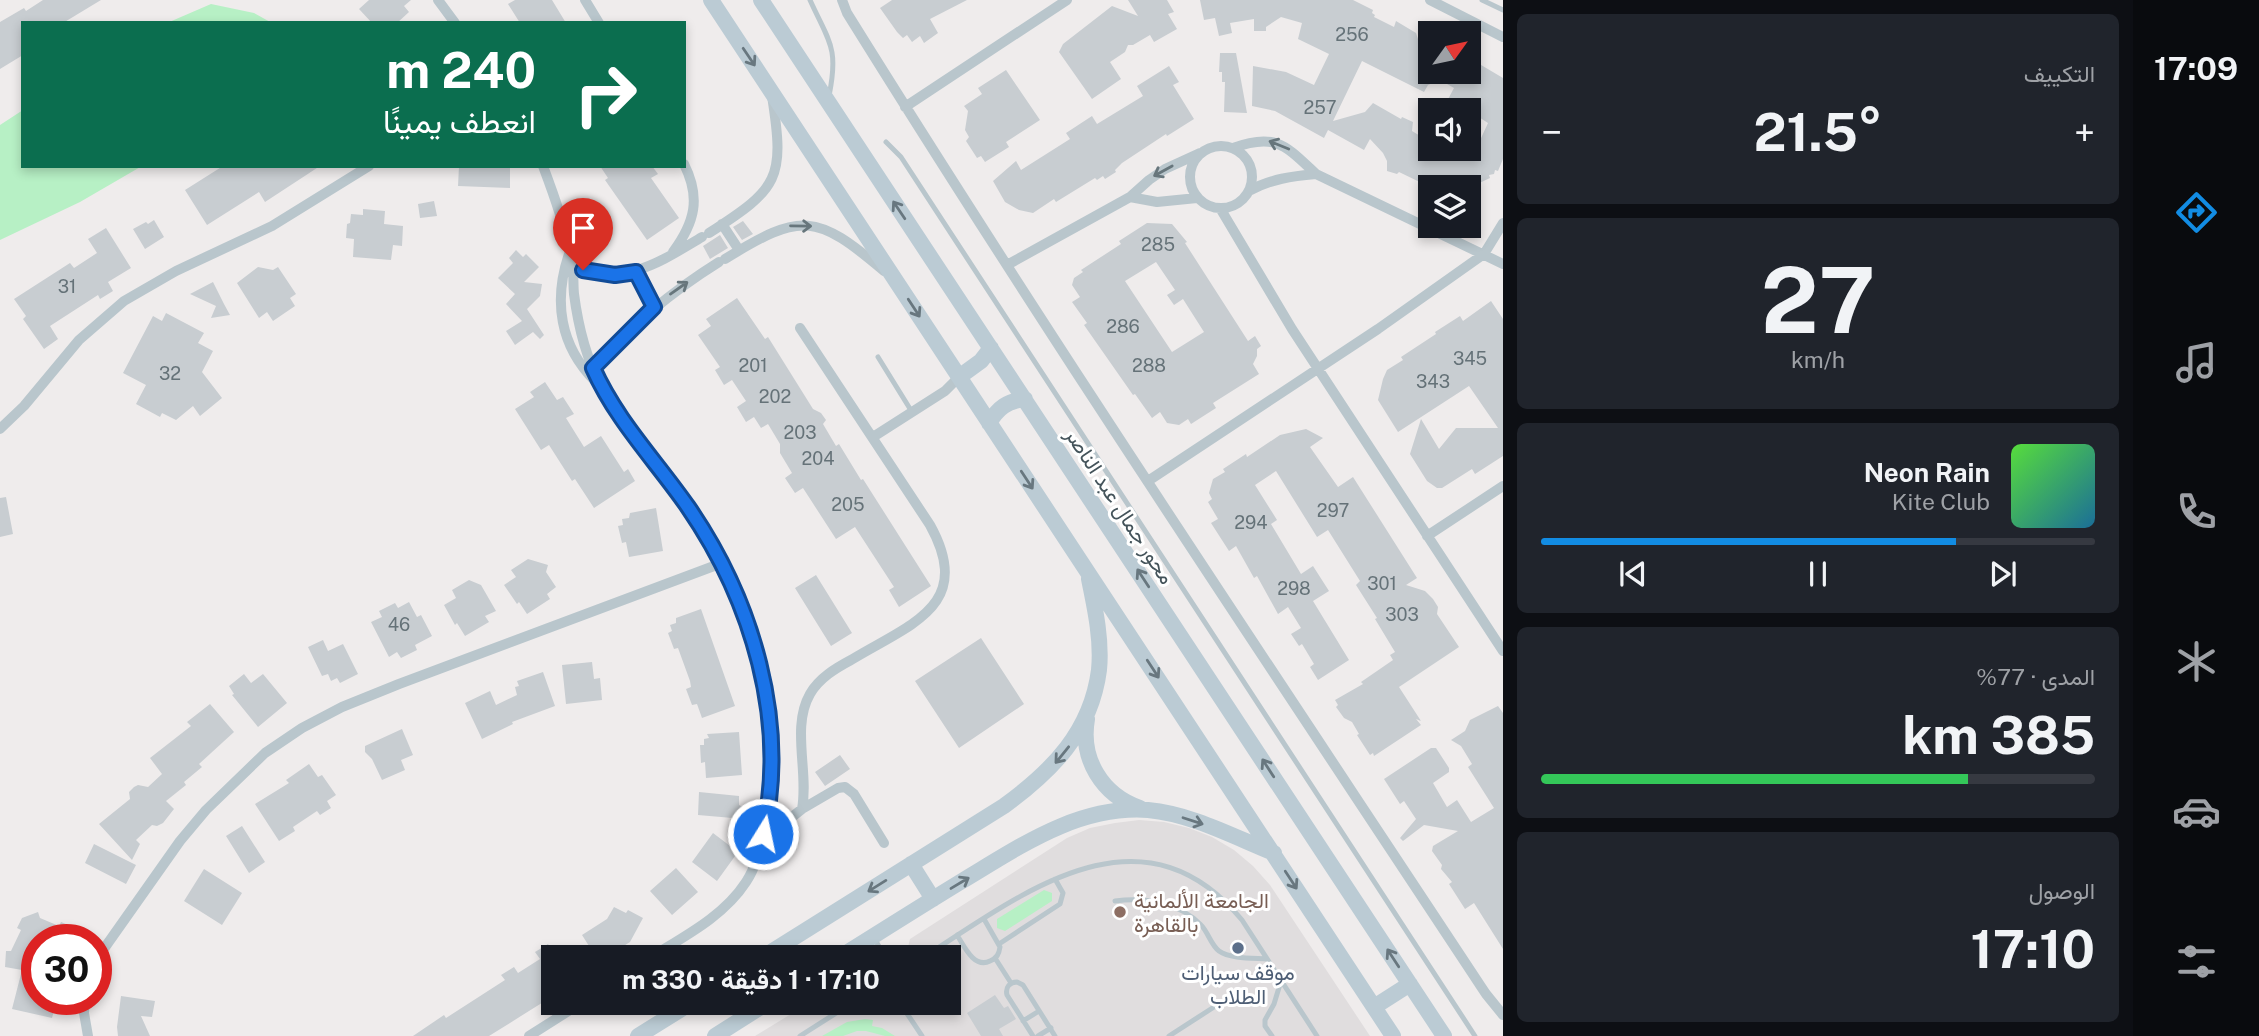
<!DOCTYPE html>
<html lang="ar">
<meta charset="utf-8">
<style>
:root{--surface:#171b24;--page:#20242c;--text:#f1f3f6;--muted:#9ea1a6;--line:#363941;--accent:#128ce3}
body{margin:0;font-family:"Public Sans",Vazirmatn,sans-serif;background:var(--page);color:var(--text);direction:rtl;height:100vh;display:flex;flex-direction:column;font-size:26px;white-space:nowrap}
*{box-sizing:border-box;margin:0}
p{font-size:23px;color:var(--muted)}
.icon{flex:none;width:38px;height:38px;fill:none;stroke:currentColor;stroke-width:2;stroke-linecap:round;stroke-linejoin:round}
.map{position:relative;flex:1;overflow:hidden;direction:ltr}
.sheet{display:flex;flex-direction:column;gap:14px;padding:14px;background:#0d0f14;width:630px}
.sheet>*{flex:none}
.banner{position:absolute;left:21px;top:21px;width:665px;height:147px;border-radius:0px;box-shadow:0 4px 10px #0003;direction:rtl;background:#0b6e4f;color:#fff;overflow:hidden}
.needle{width:46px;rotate:57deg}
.fabs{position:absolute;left:1418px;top:21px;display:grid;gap:14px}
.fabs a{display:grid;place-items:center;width:63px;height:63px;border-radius:0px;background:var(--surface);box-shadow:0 4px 10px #0003;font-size:35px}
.speed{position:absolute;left:21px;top:924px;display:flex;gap:14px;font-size:35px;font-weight:700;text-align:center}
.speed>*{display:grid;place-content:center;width:91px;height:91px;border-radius:50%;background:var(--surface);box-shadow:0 4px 10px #0003;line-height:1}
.speed .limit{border:10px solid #d22;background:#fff;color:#111}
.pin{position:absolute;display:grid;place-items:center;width:60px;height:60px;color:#fff;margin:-72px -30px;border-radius:50% 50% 50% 0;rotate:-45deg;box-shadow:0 0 7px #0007}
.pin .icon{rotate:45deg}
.me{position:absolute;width:77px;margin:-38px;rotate:10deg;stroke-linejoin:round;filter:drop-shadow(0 0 5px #0008)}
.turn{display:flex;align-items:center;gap:24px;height:147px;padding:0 35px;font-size:32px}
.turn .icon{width:91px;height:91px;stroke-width:2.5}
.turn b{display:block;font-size:49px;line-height:60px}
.big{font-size:52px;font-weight:700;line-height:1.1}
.sheet .tile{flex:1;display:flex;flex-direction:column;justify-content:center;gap:10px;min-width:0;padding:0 24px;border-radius:10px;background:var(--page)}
.sheet .dial{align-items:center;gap:0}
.dial b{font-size:91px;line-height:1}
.song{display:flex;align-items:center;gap:21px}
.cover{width:84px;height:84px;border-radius:10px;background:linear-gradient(135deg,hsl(110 70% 55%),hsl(200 70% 35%))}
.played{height:7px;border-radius:4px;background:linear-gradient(90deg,var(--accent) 75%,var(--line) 75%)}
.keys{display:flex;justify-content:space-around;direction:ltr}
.heat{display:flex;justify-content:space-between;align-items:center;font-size:38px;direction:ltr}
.charge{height:10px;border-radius:5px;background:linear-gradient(90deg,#34c759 77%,var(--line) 0)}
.trip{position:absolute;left:541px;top:945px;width:420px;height:70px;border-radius:0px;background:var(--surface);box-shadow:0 4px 10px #0003;font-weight:700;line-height:70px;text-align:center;direction:rtl}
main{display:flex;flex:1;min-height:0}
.dock{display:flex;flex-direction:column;width:126px;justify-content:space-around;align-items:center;background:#090b0e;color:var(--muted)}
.dock .icon{width:49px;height:49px}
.dock .selected{color:var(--accent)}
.dock b{font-size:32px;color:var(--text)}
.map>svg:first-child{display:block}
</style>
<main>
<nav class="dock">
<b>17:09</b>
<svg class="icon selected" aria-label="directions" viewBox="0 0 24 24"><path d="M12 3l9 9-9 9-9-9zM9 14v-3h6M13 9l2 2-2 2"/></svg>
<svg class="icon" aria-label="music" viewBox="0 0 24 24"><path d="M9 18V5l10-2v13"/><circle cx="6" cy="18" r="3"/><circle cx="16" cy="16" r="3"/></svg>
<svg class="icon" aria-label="phone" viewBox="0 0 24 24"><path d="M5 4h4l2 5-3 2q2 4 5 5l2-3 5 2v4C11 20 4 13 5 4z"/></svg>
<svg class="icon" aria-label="climate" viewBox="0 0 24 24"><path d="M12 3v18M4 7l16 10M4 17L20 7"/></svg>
<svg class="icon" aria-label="car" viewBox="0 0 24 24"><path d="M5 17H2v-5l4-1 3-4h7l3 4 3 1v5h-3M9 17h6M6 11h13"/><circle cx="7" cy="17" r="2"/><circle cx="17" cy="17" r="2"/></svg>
<svg class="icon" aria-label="filters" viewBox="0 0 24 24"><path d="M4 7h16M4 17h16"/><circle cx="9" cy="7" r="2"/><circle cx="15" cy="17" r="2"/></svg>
</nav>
<section class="sheet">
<div class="tile"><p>التكييف</p>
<div class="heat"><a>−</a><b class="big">21.5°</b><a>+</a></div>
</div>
<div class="tile dial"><b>27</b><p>km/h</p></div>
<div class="tile">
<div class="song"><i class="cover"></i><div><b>Neon Rain</b><p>Kite Club</p></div></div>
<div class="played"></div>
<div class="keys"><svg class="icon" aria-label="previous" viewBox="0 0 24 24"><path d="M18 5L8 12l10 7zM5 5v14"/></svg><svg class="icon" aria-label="pause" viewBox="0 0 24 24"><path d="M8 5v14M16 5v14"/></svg><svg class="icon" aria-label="next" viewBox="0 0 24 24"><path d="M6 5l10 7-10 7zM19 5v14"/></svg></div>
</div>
<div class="tile"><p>المدى · 77%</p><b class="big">385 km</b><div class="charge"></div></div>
<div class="tile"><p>الوصول</p><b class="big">17:10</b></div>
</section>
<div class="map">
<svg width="1503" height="1036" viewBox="0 0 1503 1036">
<rect width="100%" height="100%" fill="#efecec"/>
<!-- education -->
<path fill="#e0ddde" d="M1139,820L1164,822L1189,828L1212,837L1234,850L1253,866L1270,885L1370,1036H755L809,1003H948V957H885L897,950L902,951L908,947L910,939L1067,838L1090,828L1115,823Z"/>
<!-- green -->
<path fill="#b7f0c5" d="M211,4L254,13L272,23H167Z
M23,110V166H142L80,202L0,240V125Z
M1044,890L1052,893V901L1005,931L997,928V919Z
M865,1019L873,1020L872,1026L882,1028L895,1036H885L866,1031H857L843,1036H822L847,1022Z"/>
<!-- building -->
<path fill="#c8cdd1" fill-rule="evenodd" d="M43,0H101L63,23H23V55L0,69V22L24,8L26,11Z
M369,0H411L404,6L409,12L397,23H372L359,9Z
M515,0H552L566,23H520L508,4Z
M892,0H967L930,19L938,33L924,43L920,36L912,42L907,35L903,38L897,32L880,8Z
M1128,0H1167L1174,12L1168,14L1177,29L1154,42L1150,35L1133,45H1128L1125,52L1110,62L1121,79L1092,99L1059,52L1063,44L1112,6L1138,16Z
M1200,0H1353L1373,10L1372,13L1375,15L1374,17L1394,27L1396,21L1416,33L1424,57L1430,45V72H1468L1476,62L1503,78V159L1498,171L1495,170L1494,174L1489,175L1490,178L1471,187H1430L1399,172L1397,174L1387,171V161L1383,153L1370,139L1364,150L1328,130L1324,138L1275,111L1252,106L1253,66L1286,72L1314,85L1329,54L1298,39L1302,23L1281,17L1266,27V31H1254V19L1230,23L1232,33L1219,36L1215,18L1204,20ZM1362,61L1424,92L1428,85L1440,80L1454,88L1446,103L1459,110L1460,107L1468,110L1488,123L1476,149L1472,147L1469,156H1466L1465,158L1445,149H1430V142L1412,131L1413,122L1402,117L1401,119L1373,103L1365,112L1333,121Z
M1220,53H1236L1247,113L1224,112L1225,82H1222V72H1219Z
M1169,66L1179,82L1173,85L1194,119L1167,136L1166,134L1122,163L1115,170L1116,172L1105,179L1103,176L1097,180L1095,178L1056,202L1054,199L1033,213L1019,210L1005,202L993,181L1016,161L1021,170L1070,139L1066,133L1092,116L1097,124L1143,96L1137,86Z
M1006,70L1040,120L1006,142L1009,147L985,162L981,156L977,158L966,141L969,137L965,130L968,111L964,106L982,94L978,88Z
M223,166H320L265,202L259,192L207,225L185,190Z
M459,166H510V188L458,186Z
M600,166H652L658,174L651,178L679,218L647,240L605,180L608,178Z
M434,201L437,216L420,218L418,204Z
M363,209L385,211L384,224L403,226L402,246L393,245L391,260L353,257L354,239L346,238L347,224L350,223L351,214L363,215Z
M154,220L164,237L145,249L133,229L146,222L148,224Z
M743,221L753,234L742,240L733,227Z
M1147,223L1172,224L1187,242L1185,243L1248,341L1255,336L1261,346L1257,349V356L1253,364L1259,374L1213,403L1216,408L1191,424L1188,419L1179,425L1167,423L1160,412L1152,418L1135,394L1133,395L1084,325L1087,323L1072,302L1080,297L1072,285L1074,278L1083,272L1081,270L1121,244L1119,241ZM1156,262L1175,290L1167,295L1174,305L1183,299L1204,332L1172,352L1125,281Z
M106,228L131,268L108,282L113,291L100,299L98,295L50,326L58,339L44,349L23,319L26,316L14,299L70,263L74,268L97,253L88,239Z
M720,235L728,248L710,259L703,246Z
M516,250L523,257L526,254L539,267L524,282L542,284L540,296L527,309L544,335L540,339L533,332L515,345L506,331L522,321L506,304L515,294L498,278L513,263L509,258Z
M258,267L273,270L278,267L296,294L290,298L295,306L273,321L267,312L259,318L237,283Z
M213,282L224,304L230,315L211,318L216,306L190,294Z
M737,298L765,339L768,337L813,409L821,413L826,420L823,424L836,446L839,444L861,480L863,479L931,586L899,607L889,590L894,587L855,527L836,539L803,488L795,493L785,478L792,473L780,453V444L768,424L761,428L754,417L746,422L737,407L746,401L732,380L724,385L715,370L720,367L698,335L711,326L706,319Z
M1491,301L1503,319V456L1475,474L1472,469L1442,488H1437L1427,481L1410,454L1421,419L1439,449L1456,428H1498L1469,386L1398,432L1378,400L1383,379L1387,370L1403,360L1401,357L1436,334L1435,332L1460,316L1463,321Z
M166,313L204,333L198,343L213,351L202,372L222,398L200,416L193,406L176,420L162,413L160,417L136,404L146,385L123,373L153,316L162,321Z
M545,382L557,400L563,397L574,414L566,418L584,447L601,436L624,472L628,469L635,481L594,508L575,479L572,481L549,445L541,450L515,409L534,397L530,392Z
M1306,429L1323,438L1310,447L1338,487L1353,477L1417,578L1406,585L1425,591L1433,599L1438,607L1437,614L1459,647L1399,687L1421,721L1416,719L1421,725L1374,756L1373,753L1370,755L1357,735L1359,734L1352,722L1344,718L1336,707L1338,705L1335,700L1363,684L1361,682L1393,660L1390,655L1395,652L1375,619L1377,618L1356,585L1360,581L1328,530L1317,537L1276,471L1255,485L1277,520L1271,524L1301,574L1313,566L1329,591L1313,601L1349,660L1318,680L1310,667L1314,664L1302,644L1299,646L1291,634L1301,628L1288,607L1278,614L1257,576L1254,578L1236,546L1229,551L1211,523L1218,519L1208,502L1212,499L1209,493L1213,479L1225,472L1223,469L1246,454L1247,457L1280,435Z
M6,497L13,534L0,537V498Z
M656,508L663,551L629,557L626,542L622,543L618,526L623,525L622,519L629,518L630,513Z
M528,559L548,565L546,572L556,587L547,594L550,599L527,614L519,602L517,604L504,585L516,577L511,570Z
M816,575L852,633L831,646L795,588Z
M469,580L481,585L496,611L485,616L489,622L465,636L457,623L455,625L444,605L456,598L452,590Z
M409,602L417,617L421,615L432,636L415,645L417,650L401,658L397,652L389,657L371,622L382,617L379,611L395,603L398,608Z
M701,609L735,706L702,718L697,704L692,705L686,689L691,687L690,681L678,648L674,649L668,633L672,631L670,625L676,623V618Z
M981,638L1024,704L959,748L915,681Z
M323,640L328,651L343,644L358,674L340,683L337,678L331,681L328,674L322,676L308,647Z
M592,662L594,679L600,678L602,700L566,704L562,665Z
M543,672L555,706L512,722L513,724L482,739L465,703L490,691L496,705L517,695L515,687L519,686L517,681Z
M244,674L251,683L263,674L287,703L258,727L232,695L234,694L229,686Z
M210,704L234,732L199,764L202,767L184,782L186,785L166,801L174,809L163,823L157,826L152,825L136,840L140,844L132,860L99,824L130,799L129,792L134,787L138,785L148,787L162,774L150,758L191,726L187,722Z
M1498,706L1503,713V949L1474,903L1465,909L1449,884L1452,882L1441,869L1442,865L1432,851L1433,846L1458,831L1424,825L1403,841L1400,838L1416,819L1404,801L1400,804L1384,779L1431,748H1436L1449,768V772L1433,783L1447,807L1457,800L1471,822L1494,808L1468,767L1472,764L1461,746L1451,740L1465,731L1470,720Z
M402,729L413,755L401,760L405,770L382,780L372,759L365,752V746Z
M739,732L742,775L706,778L705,762L701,763L700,745H704V739L709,738L707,734Z
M840,755L850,769L825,786L815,772Z
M309,764L318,777L322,775L336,795L327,801L331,808L320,815L317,811L293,827L295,831L279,841L255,804L289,783L286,780Z
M699,792L739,796V805L745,808L744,819L698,815Z
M242,826L265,862L249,873L226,836Z
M713,833L738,852L717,881L692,862Z
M94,844L136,865L126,884L85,863Z
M676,868L698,892L672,915L650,891Z
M204,869L242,893L222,925L184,901Z
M614,907L626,913L628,910L643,918L630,942L606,957H596L582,935L607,919Z
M38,912L40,918L59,926L61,922L73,927L68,940H37V999H57L52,1018L12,1009L22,970L5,967L6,951H11L21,930L17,928L22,918Z
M548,944L553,952V996L489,1036H413L444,1015L446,1018L505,980L501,975L514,967L518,973L540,959L535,952Z
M995,995L1004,1008L1008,1006L1016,1019L999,1029L1003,1036H981L967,1013Z
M121,996L155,1001L152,1017L141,1016L150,1036H118L117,1027Z"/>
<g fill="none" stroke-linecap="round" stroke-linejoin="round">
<!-- service -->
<path stroke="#b9c6cc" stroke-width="5" d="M810,0C829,42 839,47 829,96
M1482,0L1503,10
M886,142L901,157L1475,1036
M878,357L912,412
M1115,901C1144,897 1179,902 1201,925C1208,932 1211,945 1219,951C1230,959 1254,958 1267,959
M957,935C964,946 974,969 990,961C997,958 999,954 1000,947L984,919
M877,943L885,957
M999,944L1060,904L1063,893L1055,879
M867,949L872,957
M924,957C1023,893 1142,799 1242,920L1317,1036
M995,958L1011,983
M900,1003L922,1036
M1023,1021L1039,1011
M800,1036L852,1003
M1033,1036L1007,995C1005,987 1010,982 1017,982L1023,985L1055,1036
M1038,1036L1051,1028
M1169,1036L1214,1007
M1272,1036L1265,1026V1020L1274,1004L1281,981"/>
<!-- minor -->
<path stroke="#b9c6cc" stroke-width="10" d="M438,0L455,23
M585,0L599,23
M842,0L847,13C1053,344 1271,668 1486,994L1503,1015
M1430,0L1503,37
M905,107L1067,0
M1190 177a31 31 0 1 1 62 0a31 31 0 1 1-62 0Z
M1233,148C1276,132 1286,146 1316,174L1503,264
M543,166C555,198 566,229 572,263C574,273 573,284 574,294C578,325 586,358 601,386C629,441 676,484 708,537C758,622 787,734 764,832C760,849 756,867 746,882C724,916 685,936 651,957
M1249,191C1270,179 1293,176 1316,174
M1130,197L1157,202L1197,198
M1220,208L1292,329L1503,651
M722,224L739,250
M709,233C779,188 785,179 772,96
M673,252C695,222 701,198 684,164
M569,254C553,301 560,346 595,381
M725,259C801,212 816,213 884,271
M573,265C625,287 658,263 702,237
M1007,265L1130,197L1149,180L1165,169L1200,153
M636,272L654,307
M593,368C630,326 671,292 719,262
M0,429L24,406L79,340L124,301L176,271L272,226L369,166
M873,437L945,391L959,377
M1148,481L1378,329L1484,254L1503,223
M1427,536L1503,486
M802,809L838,788L845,787L854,794L884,843
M768,813L792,817L802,809C809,772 791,727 810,694C819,678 836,668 851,660C910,624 975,606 930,525L800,328
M96,960L180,841L206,810L265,753L302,728L342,707L399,684L722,563
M85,999L84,1013L88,1036
M529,1036L581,1003"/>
<!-- secondary -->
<path stroke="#bbcbd4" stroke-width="16" d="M711,0L1393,1036
M761,0L1444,1036
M959,377L981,361L991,348
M989,423C998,408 1007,401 1025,399
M1087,719C1080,759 1102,795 1140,808
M911,864L933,899
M763,957L1004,806C1052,771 1091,732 1099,670C1102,640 1095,608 1089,579
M840,957C880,932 921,906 962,881C1019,847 1078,805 1148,810C1192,814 1234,837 1274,853
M1374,1007L1410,984
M638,1036L691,1003
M715,1036L767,1003"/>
</g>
<!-- one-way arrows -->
<defs><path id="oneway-shaft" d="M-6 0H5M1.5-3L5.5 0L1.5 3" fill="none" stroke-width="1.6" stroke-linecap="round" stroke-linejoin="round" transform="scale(1.75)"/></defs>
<g stroke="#68777f">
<use href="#oneway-shaft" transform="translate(749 57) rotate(56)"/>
<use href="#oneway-shaft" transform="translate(899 210) rotate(-124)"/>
<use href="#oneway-shaft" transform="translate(914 308) rotate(57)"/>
<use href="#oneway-shaft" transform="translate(1027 480) rotate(57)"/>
<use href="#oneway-shaft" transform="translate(1143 578) rotate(-123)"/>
<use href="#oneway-shaft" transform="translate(1153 669) rotate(57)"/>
<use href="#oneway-shaft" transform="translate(1062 755) rotate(129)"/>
<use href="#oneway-shaft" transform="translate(1268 768) rotate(-123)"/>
<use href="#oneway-shaft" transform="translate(1193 821) rotate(18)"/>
<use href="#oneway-shaft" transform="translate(1291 880) rotate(57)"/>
<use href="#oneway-shaft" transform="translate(960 883) rotate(-31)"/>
<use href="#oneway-shaft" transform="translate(877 886) rotate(148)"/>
<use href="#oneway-shaft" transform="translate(1393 958) rotate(-123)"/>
</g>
<g stroke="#67767c">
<use href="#oneway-shaft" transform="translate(1279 145) rotate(-158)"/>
<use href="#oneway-shaft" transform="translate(1163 171) rotate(151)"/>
<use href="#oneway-shaft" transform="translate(801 226) rotate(1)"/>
<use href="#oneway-shaft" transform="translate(679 288) rotate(-35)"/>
</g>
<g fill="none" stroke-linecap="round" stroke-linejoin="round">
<!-- route casing -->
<g stroke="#114b97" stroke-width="18">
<path id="route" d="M583,270L615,275L636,272L654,307L593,368C616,420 656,461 688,507C752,600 789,722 763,834"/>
</g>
<!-- route -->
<use href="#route" stroke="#1a73e8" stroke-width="12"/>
</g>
<!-- markers -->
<circle fill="#8d6e63" stroke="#fff" stroke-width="2.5" cx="1120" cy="912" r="7"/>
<circle fill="#5c6f8a" stroke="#fff" stroke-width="2.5" cx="1238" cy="948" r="7"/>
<g text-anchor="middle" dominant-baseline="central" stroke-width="6" stroke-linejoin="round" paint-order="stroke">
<!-- number labels -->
<g font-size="18" fill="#657278">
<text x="1352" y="34">256</text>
<text x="1320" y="107">257</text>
<text x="1158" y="244">285</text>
<text x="67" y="286">31</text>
<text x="1123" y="326">286</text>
<text x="1470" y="358">345</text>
<text x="753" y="365">201</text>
<text x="1149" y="365">288</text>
<text x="170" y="373">32</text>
<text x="1433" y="381">343</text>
<text x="775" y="396">202</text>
<text x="800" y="432">203</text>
<text x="818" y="458">204</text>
<text x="848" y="504">205</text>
<text x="1333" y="510">297</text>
<text x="1251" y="522">294</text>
<text x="1382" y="583">301</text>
<text x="1294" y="588">298</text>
<text x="1402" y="614">303</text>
<text x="399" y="624">46</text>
</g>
<!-- street labels -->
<g font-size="21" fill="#44535a" stroke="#fff">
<text transform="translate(1120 506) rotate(57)">محور جمال عبد الناصر</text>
</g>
<!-- education labels -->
<g font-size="21" fill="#785e54" stroke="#fff" text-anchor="start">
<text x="1134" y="900">الجامعة الألمانية<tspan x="1134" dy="24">بالقاهرة</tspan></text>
</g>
<!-- service labels -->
<g font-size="21" fill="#4e5e75" stroke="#fff">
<text x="1238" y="972">موقف سيارات<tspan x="1238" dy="24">الطلاب</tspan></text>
</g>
</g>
</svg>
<div class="fabs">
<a><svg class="needle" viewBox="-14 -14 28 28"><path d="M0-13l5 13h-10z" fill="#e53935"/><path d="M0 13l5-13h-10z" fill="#9ea1a6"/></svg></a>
<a><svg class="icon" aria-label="sound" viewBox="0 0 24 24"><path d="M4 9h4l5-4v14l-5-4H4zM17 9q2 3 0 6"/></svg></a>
<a><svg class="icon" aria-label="layers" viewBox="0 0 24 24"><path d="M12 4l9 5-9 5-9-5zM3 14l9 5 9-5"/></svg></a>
</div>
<div class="speed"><div class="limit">30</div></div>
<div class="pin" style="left:583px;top:270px;background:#d93025"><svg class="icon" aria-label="arrive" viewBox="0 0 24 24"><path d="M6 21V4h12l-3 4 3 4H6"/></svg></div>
<svg class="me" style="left:763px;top:834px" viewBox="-20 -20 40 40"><circle r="17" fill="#1a73e8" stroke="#fff" stroke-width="3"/><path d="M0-11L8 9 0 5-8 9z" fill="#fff"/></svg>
<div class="trip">17:10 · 1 دقيقة · 330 m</div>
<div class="banner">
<div class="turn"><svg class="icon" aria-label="right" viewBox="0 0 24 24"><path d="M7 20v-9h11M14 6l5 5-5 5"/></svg><div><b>240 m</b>انعطف يمينًا</div></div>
</div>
</div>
</main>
